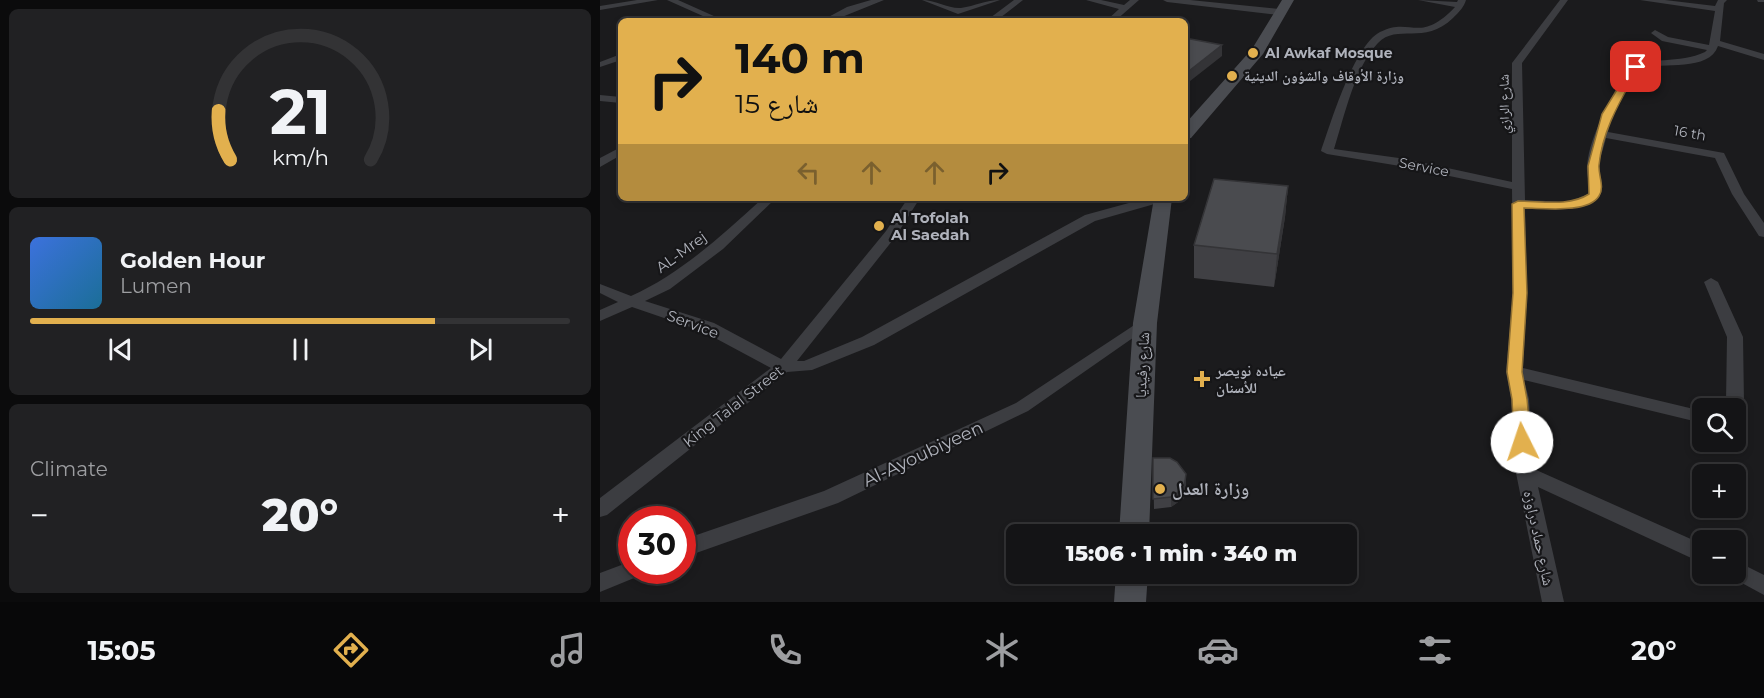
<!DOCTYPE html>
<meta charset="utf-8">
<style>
:root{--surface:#141416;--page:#212123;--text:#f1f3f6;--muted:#9d9ea1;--line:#333335;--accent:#e2b04e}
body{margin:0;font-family:Montserrat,"Noto Naskh Arabic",sans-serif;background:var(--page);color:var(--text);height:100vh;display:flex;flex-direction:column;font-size:22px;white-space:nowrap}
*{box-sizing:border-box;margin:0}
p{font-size:20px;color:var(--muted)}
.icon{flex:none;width:33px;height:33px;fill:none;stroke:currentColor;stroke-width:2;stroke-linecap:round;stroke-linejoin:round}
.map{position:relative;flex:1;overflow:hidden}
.side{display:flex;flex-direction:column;gap:9px;padding:9px;background:#0b0b0c;width:600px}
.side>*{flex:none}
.banner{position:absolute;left:18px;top:18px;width:570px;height:183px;border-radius:9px;box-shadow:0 3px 9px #0003,0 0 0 2px var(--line);background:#e2b04e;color:#111;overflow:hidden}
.controls{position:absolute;left:1092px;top:398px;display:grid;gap:12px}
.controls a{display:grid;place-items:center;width:54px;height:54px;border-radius:9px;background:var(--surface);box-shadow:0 3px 9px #0003,0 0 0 2px var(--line);font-size:30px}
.speed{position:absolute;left:18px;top:506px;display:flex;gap:12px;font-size:30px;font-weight:700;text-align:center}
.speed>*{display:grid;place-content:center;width:78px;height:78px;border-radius:50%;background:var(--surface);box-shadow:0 3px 9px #0003,0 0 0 2px var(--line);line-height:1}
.speed .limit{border:9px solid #d22;background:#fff;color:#111}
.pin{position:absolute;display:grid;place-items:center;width:51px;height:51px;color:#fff;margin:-26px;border-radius:12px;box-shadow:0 3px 9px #0006}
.me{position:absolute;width:66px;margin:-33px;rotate:356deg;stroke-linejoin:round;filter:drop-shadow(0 0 4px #0008)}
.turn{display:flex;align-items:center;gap:21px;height:126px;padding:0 18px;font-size:27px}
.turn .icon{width:78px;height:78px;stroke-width:2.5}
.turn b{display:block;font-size:42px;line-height:51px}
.lanes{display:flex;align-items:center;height:57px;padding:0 18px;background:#0003;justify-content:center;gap:30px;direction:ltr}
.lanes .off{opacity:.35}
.big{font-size:45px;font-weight:800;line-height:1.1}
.side .tile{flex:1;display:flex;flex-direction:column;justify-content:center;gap:9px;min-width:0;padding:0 21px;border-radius:9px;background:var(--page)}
.side .dial{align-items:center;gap:0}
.dial svg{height:156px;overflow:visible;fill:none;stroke:var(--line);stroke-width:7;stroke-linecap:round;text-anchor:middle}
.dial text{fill:var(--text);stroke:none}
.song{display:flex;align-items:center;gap:18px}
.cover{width:72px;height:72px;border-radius:9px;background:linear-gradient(135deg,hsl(220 70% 55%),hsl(200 70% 35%))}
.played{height:6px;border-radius:3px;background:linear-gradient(90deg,var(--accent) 75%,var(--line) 75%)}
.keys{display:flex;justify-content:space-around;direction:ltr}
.heat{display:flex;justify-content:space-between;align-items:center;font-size:33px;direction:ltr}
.trip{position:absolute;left:406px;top:524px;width:351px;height:60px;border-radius:9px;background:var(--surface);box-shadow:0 3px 9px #0003,0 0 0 2px var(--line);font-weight:800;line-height:60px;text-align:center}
.tab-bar{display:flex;height:96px;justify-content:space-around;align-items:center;background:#080809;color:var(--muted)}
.tab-bar .icon{width:42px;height:42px}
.tab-bar .active{color:var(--accent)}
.tab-bar b{font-size:27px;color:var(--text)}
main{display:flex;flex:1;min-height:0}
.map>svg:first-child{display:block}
</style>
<main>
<section class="side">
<div class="tile dial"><svg viewBox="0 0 100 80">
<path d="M14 69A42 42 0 1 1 86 69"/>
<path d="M14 69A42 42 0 0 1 8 44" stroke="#e2b04e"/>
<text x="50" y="56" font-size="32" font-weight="700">21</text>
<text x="50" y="72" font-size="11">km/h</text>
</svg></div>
<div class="tile">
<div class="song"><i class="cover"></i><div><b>Golden Hour</b><p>Lumen</p></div></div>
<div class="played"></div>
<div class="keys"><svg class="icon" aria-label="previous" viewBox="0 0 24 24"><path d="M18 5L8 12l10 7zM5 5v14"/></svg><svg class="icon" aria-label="pause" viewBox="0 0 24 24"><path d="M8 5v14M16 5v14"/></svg><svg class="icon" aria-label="next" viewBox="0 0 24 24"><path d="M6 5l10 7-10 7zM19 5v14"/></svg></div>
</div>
<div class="tile"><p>Climate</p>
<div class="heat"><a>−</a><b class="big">20°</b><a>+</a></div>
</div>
</section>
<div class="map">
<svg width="1164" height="602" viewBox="0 0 1164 602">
<rect width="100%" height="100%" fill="#1b1b1d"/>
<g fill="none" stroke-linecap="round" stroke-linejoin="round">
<!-- minor -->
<path fill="#3c3d41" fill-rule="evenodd" d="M37,0H58L0,10V6Z
M67,0H78L125,21H114Z
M271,0H284L232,21H221L247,7Z
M322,0C335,0 349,9 361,8C375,6 386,0 400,0L358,14Z
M414,0H423L396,21H386Z
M486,0H501L524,5L530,0H539L515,21H506L519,9Z
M563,0H590L679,9L683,12L679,15L567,2Z
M818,0L857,2L858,0H866C864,7 859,12 853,18C824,46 797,23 778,43C755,66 744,118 734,149L806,159L912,182V63L960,0H968L922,63L925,200L968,202L988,194C991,184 986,176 987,166C990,132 1013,99 1025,69C1050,56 1079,64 1105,52L1107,50L1062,41L1051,33L1055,30L1068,37L1109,45L1115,11L1040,0H1065L1115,6L1118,0H1127L1124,3L1120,41L1164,54V60L1118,46C1109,72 1063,62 1041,68L1033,72L1032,80L1012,114L1008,132L1124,153L1144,194L1164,223V237L1159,236L1132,194L1115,158L1006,138C1004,147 1000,157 999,166C999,173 1003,182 1002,189C999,216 943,209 925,208L927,293L923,368L1102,411V423L924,380L929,399L934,469L1102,544V563L938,487L964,602H942L916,473L911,399L906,372L913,293L912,189L806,167L727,154L721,151C731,123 754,45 780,32C811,16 819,45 855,7Z
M1157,0H1164V2H1158Z
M21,54V60L0,67V62Z
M0,95L21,97V103L0,101Z
M21,147V155L0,167V158Z
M163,198H176L123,249L70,289L45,301L114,323L181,359L286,231L308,198H320L296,236L197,361H204L262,337L485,215L547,198H567L565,201L495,221L274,345L212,370L187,372L7,515L0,517V498L171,368L102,331L32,307L0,321V310L18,302L0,293V284L31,296C82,273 122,235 163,198Z
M1111,278L1118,282L1143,337L1144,403L1136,413V408H1122L1126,402L1127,337L1104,282Z
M545,318L553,323L550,326L428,411L238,503L82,558V540L224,491L416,403Z
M32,561V570H43L39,576L0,592V573Z
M1136,561L1164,575V595L1129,576L1127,573H1136Z"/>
<!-- secondary -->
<path fill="#4a4c51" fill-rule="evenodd" d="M682,0H694L663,54L591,138L585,139V124L652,49Z
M554,198H572L557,323L549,534H519L533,323Z
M516,573H548L546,602H514Z"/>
</g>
<!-- wall -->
<path fill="#404044" d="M688,186L685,217L674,287L594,278V245Z
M553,458L586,474V484L584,498L571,507L554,509Z"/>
<!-- shaded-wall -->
<path fill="#343437" d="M622,45V56L585,85V74Z
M688,186L685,217L674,287L677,254Z
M586,474V484L584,498L571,507V497Z"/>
<!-- building -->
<path fill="#4a4b4f" stroke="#343437" stroke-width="1.5" d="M585,38L622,45L585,74Z
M614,179L688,186L677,254L594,245Z
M553,458H570L577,462L586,474L584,488L571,497L553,499Z"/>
<!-- route -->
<path fill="#e2b04e" stroke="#937233" stroke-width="1.5" d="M1033,65L1041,67L1031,75L1032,80C1017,106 1002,134 999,165C998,175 1005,187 999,196C988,214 943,208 924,208L927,293L922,372L927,399L931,442L922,448L914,442L912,399L907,372L913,293L912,204L918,201C941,201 969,207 989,194L988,166L1002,114L1023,80L1022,74Z"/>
<!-- markers -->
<g fill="#e2b04e" stroke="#161618" stroke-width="2">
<circle cx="653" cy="53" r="6"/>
<circle cx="632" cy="76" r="6"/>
<circle cx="279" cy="226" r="6"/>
<path d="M599 370h6v6h6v6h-6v6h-6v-6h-6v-6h6z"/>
<circle cx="560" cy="489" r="6"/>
</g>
<g text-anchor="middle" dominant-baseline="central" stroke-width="4.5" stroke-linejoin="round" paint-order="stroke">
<!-- far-poi labels -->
<g font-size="14" font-weight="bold" fill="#afb2bb" stroke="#161618" text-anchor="start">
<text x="665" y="53">Al Awkaf Mosque</text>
<text x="644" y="76">وزارة الأوقاف والشؤون الدينية</text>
</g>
<!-- far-street labels -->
<g font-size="14" fill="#afb2bb" stroke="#161618">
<text transform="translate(904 104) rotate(-91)">شارع الرازي</text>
<text transform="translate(1090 133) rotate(10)">16 th</text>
<text transform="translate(824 167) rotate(11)">Service</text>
</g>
<!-- poi labels -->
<g font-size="15" font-weight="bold" fill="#afb2bb" stroke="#161618" text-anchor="start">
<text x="291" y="217">Al Tofolah<tspan x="291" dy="17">Al Saedah</tspan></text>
<text x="616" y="370">عياده نويصر<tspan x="616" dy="17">للأسنان</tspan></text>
</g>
<!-- street labels -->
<g font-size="15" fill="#afb2bb" stroke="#161618">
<text transform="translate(81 252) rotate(-36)">AL-Mrej</text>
<text transform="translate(93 324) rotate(21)">Service</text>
<text transform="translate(542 365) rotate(-87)">شارع رفيديا</text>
<text transform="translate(133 406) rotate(-38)">King Talal Street</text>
<text transform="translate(939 538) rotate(78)">شارع حماد دراوزه</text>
</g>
<!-- near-street labels -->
<g font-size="18" fill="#afb2bb" stroke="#161618">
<text transform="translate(323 454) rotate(-25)">Al-Ayoubiyeen</text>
</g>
<!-- near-poi labels -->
<g font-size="18" font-weight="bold" fill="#afb2bb" stroke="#161618" text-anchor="start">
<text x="572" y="489">وزارة العدل</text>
</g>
</g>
</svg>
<div class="controls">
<a><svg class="icon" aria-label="search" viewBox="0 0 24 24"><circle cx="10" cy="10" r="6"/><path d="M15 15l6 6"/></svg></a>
<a>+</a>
<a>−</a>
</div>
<div class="speed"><div class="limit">30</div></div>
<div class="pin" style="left:1036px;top:67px;background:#d93025"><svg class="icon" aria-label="arrive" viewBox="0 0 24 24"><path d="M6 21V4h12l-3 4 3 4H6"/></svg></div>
<svg class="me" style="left:922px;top:442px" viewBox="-20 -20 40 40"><circle r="19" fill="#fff"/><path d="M0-13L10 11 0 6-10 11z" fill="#e2b04e"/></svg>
<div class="trip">15:06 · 1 min · 340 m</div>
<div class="banner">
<div class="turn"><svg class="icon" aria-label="right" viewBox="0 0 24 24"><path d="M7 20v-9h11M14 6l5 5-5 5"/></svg><div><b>140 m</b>شارع 15</div></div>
<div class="lanes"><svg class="icon off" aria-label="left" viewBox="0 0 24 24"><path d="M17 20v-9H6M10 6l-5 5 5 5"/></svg><svg class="icon off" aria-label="ahead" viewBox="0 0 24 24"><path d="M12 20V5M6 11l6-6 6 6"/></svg><svg class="icon off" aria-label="ahead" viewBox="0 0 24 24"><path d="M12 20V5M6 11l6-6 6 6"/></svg><svg class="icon" aria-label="right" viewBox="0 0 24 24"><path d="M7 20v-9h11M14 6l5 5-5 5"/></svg></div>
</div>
</div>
</main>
<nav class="tab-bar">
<b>15:05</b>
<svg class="icon active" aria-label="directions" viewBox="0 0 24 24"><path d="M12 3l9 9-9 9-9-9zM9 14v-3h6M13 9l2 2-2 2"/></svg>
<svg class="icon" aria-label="music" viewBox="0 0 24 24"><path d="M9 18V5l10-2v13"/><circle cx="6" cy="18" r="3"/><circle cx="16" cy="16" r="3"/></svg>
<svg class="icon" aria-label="phone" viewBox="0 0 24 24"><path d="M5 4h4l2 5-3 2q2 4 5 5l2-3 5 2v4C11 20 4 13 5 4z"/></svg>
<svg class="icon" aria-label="climate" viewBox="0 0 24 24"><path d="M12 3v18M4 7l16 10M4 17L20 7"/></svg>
<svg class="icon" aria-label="car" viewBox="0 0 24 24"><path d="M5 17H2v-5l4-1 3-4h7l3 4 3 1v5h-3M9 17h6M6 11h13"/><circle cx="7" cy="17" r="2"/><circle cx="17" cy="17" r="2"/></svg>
<svg class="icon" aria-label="filters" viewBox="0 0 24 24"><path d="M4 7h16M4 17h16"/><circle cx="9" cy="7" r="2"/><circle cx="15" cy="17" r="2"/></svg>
<b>20°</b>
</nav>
